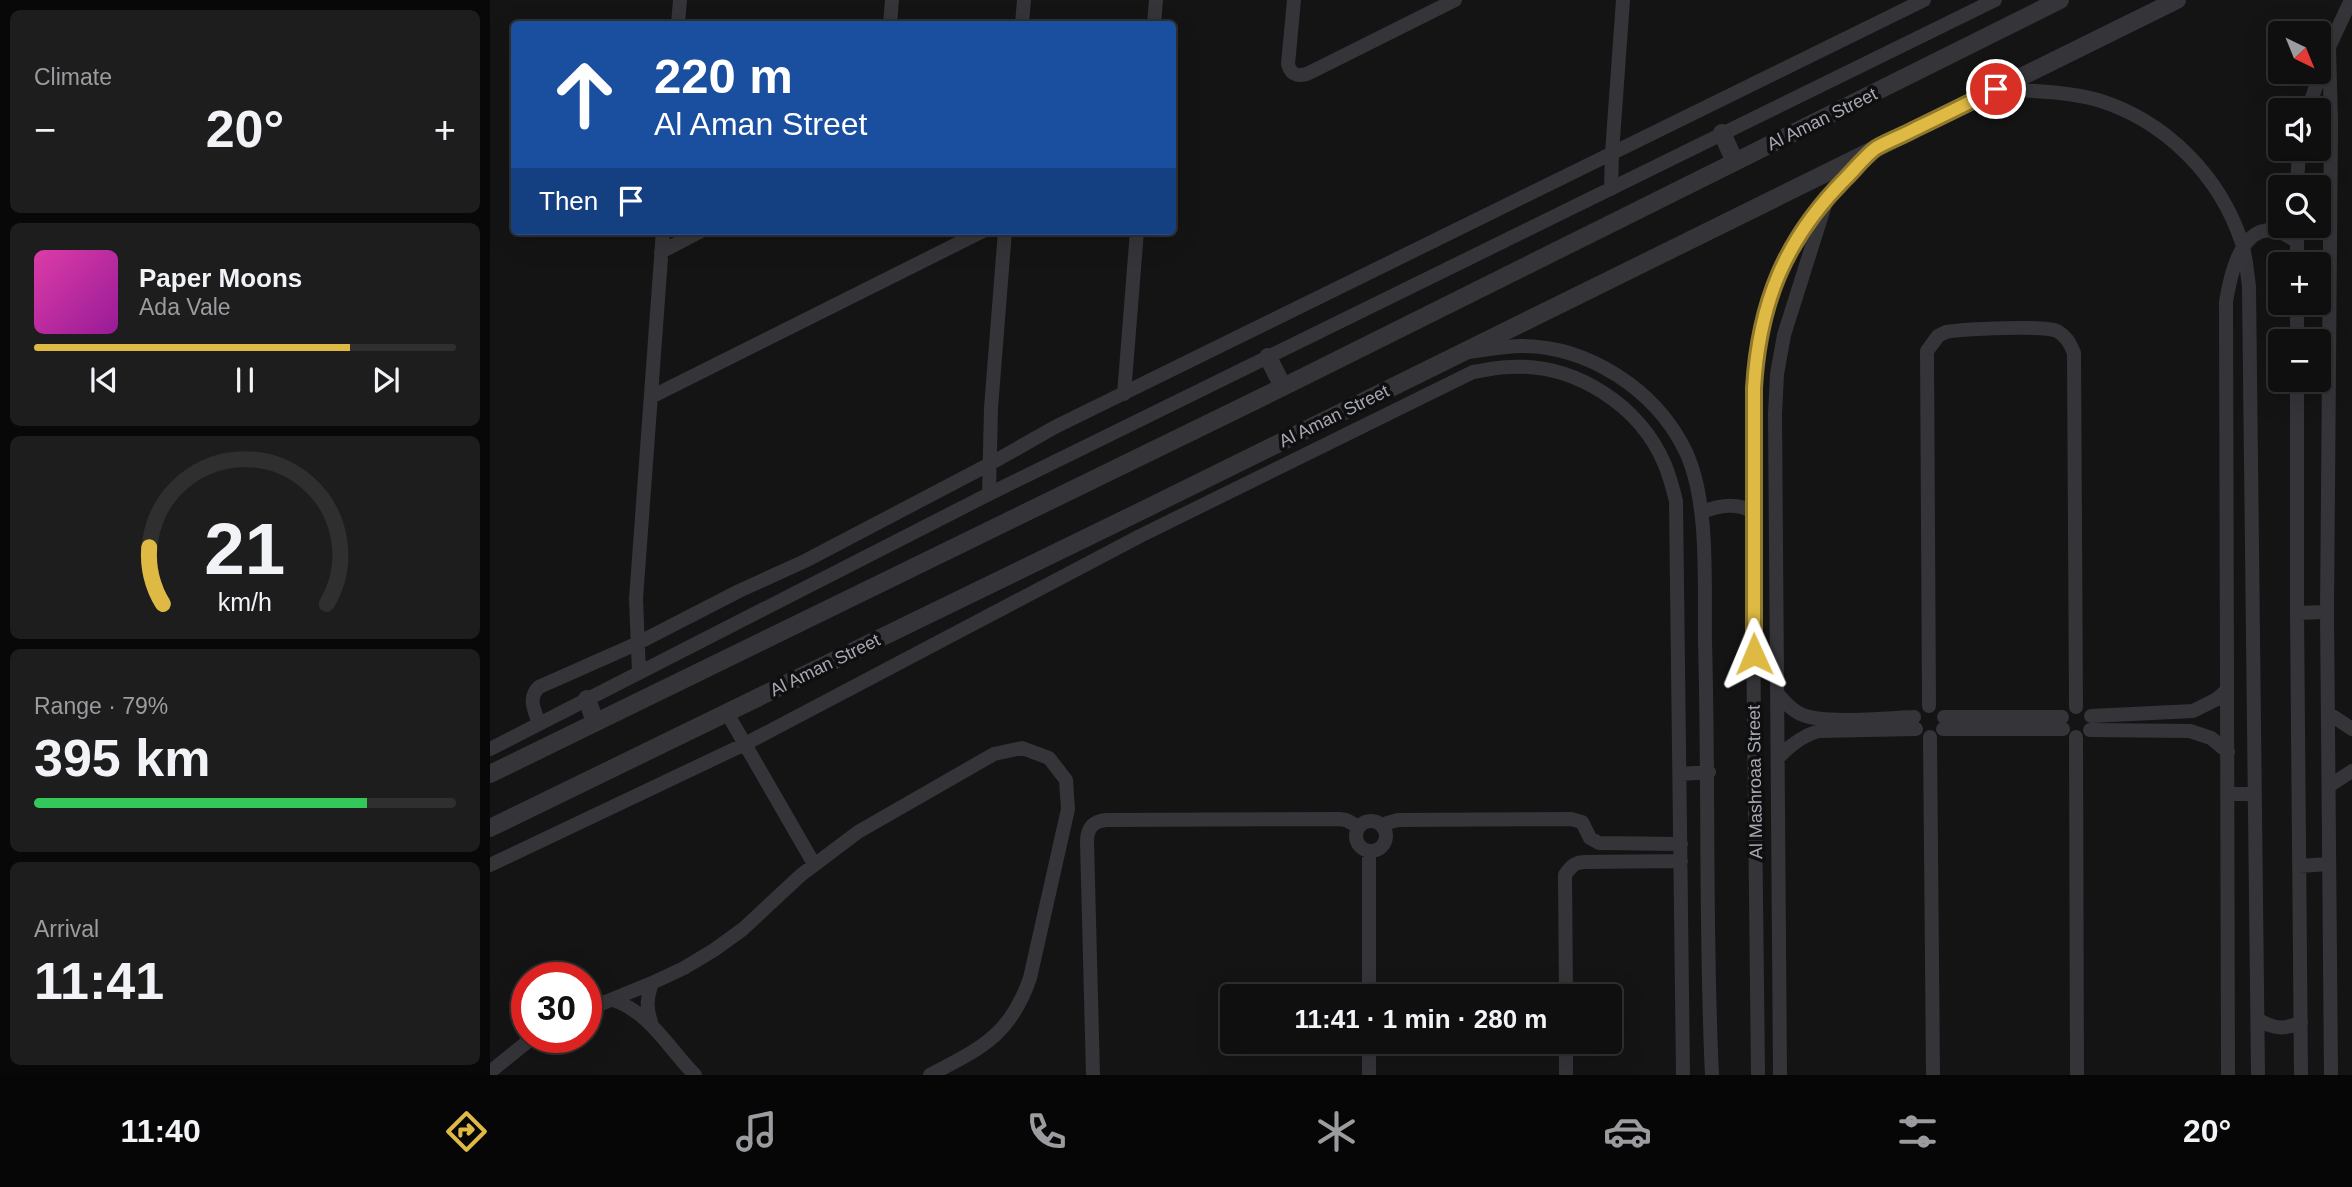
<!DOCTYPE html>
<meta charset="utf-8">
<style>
:root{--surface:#0f0f10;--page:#1d1d1e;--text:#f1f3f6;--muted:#9b9c9f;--line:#2f2f30;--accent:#deb943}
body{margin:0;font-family:Helvetica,sans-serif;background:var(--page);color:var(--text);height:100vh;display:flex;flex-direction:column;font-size:26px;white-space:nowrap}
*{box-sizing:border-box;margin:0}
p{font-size:23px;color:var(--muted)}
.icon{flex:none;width:38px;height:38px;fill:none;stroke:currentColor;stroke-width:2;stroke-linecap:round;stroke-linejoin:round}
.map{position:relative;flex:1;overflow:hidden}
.drawer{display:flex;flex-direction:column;gap:10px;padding:10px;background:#080809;width:490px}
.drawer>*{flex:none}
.hud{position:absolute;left:21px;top:21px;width:665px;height:214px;border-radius:7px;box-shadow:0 7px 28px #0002,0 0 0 2px var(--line);background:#1a4fa0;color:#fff;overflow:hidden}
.needle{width:46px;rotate:137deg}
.fabs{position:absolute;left:1778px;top:21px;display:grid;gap:14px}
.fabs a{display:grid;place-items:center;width:63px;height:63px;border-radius:7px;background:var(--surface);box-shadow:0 7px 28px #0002,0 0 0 2px var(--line);font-size:35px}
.speed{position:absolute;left:21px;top:962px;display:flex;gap:14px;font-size:35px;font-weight:700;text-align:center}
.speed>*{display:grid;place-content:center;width:91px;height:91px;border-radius:50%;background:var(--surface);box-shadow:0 7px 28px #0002,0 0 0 2px var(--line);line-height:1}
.speed .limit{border:10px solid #d22;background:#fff;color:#111}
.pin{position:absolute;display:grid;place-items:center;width:60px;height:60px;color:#fff;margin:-30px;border:4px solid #fff;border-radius:50%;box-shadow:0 2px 7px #0007}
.me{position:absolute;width:77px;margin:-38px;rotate:359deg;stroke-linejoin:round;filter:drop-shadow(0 0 5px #0008)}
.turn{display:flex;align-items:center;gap:24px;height:147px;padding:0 28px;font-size:32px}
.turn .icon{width:91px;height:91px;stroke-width:2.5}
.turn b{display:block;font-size:49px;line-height:60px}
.then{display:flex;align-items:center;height:66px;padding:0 28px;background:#0003;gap:14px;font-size:26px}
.big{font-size:52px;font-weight:600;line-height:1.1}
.drawer .widget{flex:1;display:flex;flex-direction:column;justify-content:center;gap:10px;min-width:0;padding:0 24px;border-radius:10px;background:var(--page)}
.drawer .dial{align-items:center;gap:0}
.dial svg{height:182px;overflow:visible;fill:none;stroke:var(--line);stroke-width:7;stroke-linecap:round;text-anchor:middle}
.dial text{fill:var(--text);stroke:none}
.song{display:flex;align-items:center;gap:21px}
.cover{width:84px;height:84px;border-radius:10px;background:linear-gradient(135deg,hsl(320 70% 55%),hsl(300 70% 35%))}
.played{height:7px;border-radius:4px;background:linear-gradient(90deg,var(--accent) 75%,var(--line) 75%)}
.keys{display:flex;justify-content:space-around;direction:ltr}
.heat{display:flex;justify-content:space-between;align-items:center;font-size:38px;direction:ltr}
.charge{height:10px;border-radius:5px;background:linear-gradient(90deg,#34c759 79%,var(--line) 0)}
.trip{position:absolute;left:730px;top:984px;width:402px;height:70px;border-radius:7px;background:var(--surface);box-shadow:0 7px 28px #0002,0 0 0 2px var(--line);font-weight:600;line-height:70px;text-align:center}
.tab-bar{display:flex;height:112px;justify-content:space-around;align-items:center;background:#060606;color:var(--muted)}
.tab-bar .icon{width:49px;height:49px}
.tab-bar .current{color:var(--accent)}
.tab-bar b{font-size:32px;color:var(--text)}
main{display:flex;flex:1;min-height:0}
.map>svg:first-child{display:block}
</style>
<main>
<section class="drawer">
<div class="widget"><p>Climate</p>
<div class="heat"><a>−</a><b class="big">20°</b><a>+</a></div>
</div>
<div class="widget">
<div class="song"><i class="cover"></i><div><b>Paper Moons</b><p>Ada Vale</p></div></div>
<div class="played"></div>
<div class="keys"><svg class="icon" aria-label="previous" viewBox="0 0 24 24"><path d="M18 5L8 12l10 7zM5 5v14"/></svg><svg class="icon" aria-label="pause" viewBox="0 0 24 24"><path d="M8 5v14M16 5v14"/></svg><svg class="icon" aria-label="next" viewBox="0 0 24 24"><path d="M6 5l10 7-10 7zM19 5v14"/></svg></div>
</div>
<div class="widget dial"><svg viewBox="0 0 100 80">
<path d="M14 69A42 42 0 1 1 86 69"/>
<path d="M14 69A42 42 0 0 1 8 44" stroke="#deb943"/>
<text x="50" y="56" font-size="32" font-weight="700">21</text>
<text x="50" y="72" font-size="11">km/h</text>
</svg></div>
<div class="widget"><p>Range · 79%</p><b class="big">395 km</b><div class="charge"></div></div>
<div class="widget"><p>Arrival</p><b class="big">11:41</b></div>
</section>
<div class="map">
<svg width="1862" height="1075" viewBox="0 0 1862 1075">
<rect width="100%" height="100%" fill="#141415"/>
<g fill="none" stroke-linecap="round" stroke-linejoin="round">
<!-- minor -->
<path stroke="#353539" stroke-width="14" d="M804,0L798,64C801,77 811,77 821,72L965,0
M188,24L190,0
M400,24L402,0
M532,24L534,0
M664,24L666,0
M1839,47L1841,123L1837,612L1841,1075
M1506,89C1540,91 1575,91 1608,100C1676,121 1730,176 1752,243C1756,257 1757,272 1759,286L1768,1075
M1818,110L1839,47L1861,0
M1807,187L1809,149
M1121,189L1122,153L1133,0
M1807,226V264
M171,252L211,231
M1807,303V341
M979,352C996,350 1014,346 1031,346C1098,346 1164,389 1194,448C1220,499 1214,584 1215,641C1219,786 1215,931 1222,1075
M1807,380V613L1811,1075
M634,394L647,231
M161,397L493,231
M499,494L501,408L515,231
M1212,512C1229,505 1247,502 1263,512
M1807,613L1837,612
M149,673L146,599L173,231
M1288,694C1295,702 1302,711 1313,715C1334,724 1398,718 1424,717
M1439,706L1437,351L1448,336L1456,332C1473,329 1554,325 1567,331C1576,336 1580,343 1584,353L1586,707
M237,713L324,864
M1838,713L1862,729
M1601,716L1703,711L1727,699L1737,690
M1454,717H1572
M49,724C45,711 37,698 49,687L146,644L249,591L315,561L498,465L565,427L1434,0
M1453,729H1573
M1600,730L1700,731L1721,738L1738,752
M1440,737L1443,1075
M1586,737L1587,1075
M0,749L499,494L1505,0
M1288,758C1300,745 1311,737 1328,731L1426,729
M1191,774L1219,772
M1839,786L1862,771
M1737,794H1765
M866 836a15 15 0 1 1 30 0a15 15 0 1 1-30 0Z
M893,828L897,823L908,820L1081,819L1092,822L1100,838L1109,843L1191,844
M879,851V996
M0,865L255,744L650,536L983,372C995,370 1008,367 1020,367C1085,363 1151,406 1175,465C1180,477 1183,489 1186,501L1193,1075
M1809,866L1839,864
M1076,996L1075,875C1081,866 1085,862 1096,862L1191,861
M123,1000C161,1013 178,1048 205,1075
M96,1010L162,983L194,968L224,950L253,929L311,875L368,832L504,754L532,748L559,758L576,780L578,809L540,978C520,1036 491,1048 440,1075
M1769,1020C1784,1029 1795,1030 1811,1022
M161,1022C156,1008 157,997 162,983
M879,1041V1075
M1076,1041V1075
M0,1072L42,1038
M603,1075L597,842C597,828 603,821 617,820L849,819L856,820L869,827
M1268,1075L1263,628L1264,388C1268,329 1282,273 1316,224C1333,199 1357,178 1378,156
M1290,1075L1285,414L1287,374L1294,335L1335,205
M1738,1075L1736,302C1742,264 1758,205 1807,242"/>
<!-- tertiary -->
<path stroke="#353539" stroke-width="18" d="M1232,133L1245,162
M778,357L793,387
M97,699L105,722
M0,774L793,387L1570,0
M0,828L641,516L1687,0"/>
</g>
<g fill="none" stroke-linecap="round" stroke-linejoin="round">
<!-- route casing -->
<g stroke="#90782c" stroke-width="18">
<path id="route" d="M1264,654V388C1269,303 1295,239 1356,178C1365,169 1375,156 1386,148C1398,141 1412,136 1425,129C1452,116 1479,103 1506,89"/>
</g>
<!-- route -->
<use href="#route" stroke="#deb943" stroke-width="12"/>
</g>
<g text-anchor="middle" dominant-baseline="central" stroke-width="7" stroke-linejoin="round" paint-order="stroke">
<!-- street labels -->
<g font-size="18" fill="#a7a9b4" stroke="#0f0f10">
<text transform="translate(1332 119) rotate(-26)">Al Aman Street</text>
<text transform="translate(844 416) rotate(-26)">Al Aman Street</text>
<text transform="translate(335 665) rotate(-26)">Al Aman Street</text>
<text transform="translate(1265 782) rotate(-91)">Al Mashroaa Street</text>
</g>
</g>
</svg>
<div class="fabs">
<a><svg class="needle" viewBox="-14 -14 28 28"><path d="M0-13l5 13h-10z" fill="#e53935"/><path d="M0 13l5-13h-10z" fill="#9b9c9f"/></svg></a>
<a><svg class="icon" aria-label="sound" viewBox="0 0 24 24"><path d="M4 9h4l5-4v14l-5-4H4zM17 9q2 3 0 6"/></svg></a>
<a><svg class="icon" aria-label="search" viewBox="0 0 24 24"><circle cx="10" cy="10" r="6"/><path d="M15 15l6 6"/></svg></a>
<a>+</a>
<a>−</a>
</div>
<div class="speed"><div class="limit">30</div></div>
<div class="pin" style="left:1506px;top:89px;background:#d93025"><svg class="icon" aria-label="arrive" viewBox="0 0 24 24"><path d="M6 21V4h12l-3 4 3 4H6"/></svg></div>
<svg class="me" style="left:1264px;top:654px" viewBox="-20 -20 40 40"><path d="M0-17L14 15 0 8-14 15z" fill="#deb943" stroke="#fff" stroke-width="4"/></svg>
<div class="trip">11:41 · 1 min · 280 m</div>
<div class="hud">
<div class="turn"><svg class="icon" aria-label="ahead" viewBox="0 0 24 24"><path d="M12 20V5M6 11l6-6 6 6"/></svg><div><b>220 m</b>Al Aman Street</div></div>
<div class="then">Then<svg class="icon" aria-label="arrive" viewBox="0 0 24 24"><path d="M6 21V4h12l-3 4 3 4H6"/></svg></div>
</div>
</div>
</main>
<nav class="tab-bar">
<b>11:40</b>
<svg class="icon current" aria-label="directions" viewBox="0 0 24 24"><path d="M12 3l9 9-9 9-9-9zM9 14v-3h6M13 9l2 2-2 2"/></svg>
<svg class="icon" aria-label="music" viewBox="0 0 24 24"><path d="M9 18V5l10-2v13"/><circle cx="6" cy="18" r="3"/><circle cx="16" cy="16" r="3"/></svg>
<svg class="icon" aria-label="phone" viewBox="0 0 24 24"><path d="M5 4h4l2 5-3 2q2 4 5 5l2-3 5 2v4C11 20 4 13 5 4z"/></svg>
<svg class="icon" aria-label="climate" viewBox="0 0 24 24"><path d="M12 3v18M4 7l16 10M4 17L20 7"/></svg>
<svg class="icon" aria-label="car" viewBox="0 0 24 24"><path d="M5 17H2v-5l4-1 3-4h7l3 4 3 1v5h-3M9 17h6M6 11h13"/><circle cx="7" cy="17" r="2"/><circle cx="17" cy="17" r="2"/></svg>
<svg class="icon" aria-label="filters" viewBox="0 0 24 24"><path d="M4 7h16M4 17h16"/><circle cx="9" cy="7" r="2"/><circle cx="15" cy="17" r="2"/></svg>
<b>20°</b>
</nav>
